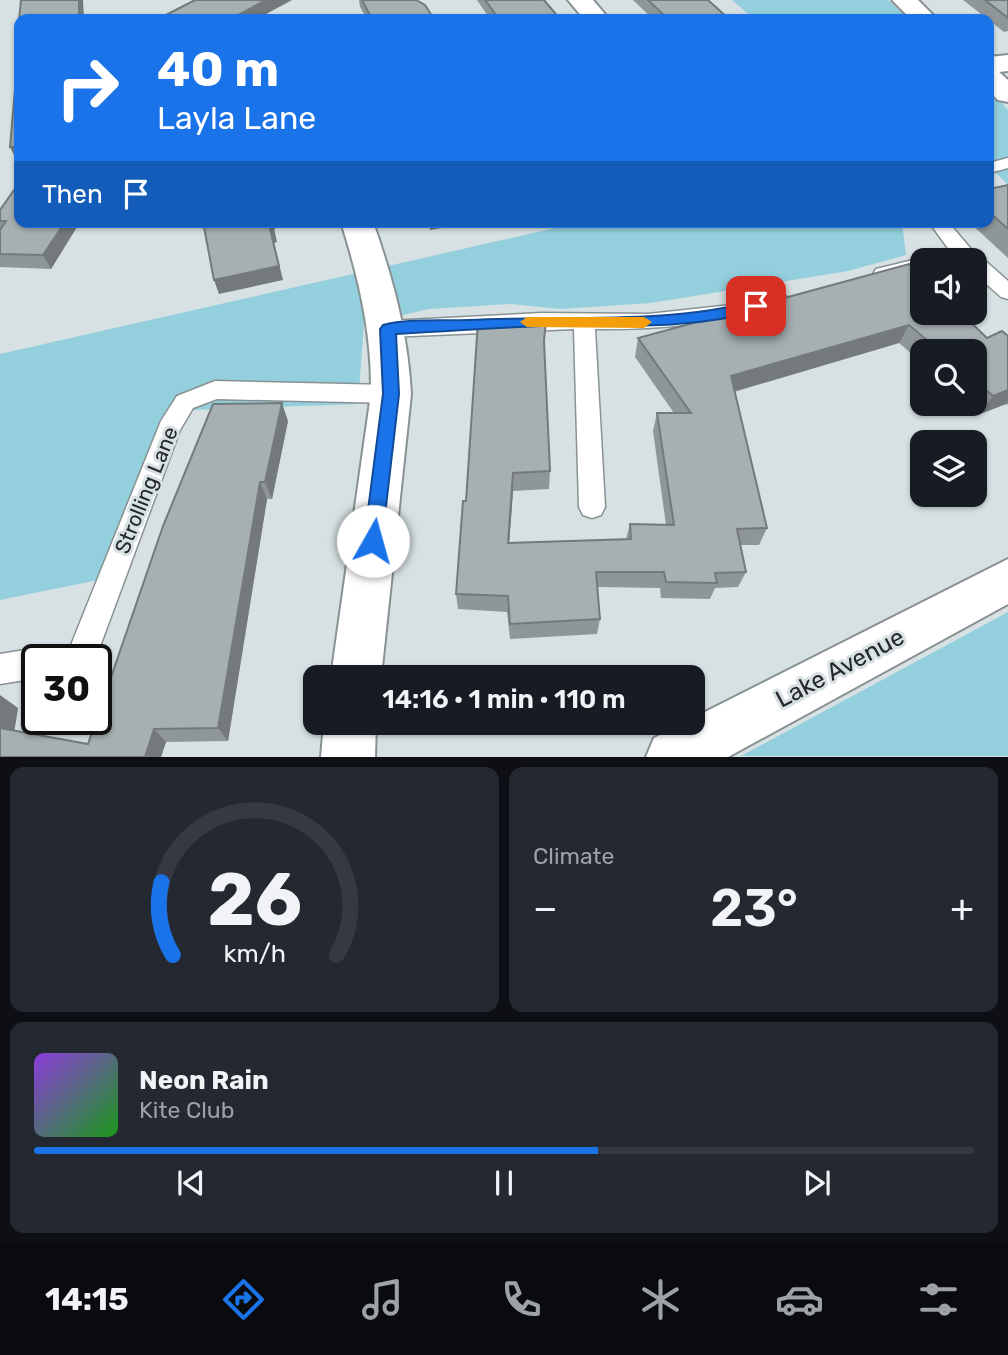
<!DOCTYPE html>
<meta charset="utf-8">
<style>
:root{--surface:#171b24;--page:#242831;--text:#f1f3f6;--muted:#9ea1a6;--line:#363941;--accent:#1a73e8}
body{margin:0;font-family:Rubik,sans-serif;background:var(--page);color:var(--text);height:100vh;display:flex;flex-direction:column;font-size:26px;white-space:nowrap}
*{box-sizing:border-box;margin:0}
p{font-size:23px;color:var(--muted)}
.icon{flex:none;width:38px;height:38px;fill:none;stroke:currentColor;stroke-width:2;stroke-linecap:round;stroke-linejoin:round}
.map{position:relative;height:757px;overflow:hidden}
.sheet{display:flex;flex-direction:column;gap:10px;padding:10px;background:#0d0f14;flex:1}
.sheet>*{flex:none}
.banner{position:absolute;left:14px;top:14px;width:980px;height:214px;border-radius:14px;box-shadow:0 2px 5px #0004;background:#1a73e8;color:#fff;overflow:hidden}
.buttons{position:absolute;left:910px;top:248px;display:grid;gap:14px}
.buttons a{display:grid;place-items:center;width:77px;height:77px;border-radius:14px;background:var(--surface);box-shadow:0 2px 5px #0004;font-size:35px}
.speed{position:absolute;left:21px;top:644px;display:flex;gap:14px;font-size:35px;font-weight:700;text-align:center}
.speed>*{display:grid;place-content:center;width:91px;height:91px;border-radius:50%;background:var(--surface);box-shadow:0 2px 5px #0004;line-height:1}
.speed .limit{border:4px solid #111;border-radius:10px;background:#fff;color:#111}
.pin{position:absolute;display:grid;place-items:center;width:60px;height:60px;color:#fff;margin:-30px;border-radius:14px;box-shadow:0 4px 10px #0006}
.me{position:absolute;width:77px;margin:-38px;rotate:7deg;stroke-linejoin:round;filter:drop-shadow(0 0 5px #0008)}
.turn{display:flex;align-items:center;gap:24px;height:147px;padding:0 28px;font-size:32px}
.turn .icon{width:91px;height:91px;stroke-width:2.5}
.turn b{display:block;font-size:49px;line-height:60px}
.then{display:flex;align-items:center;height:66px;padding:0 28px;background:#0003;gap:14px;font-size:26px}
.big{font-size:52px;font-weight:600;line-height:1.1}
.sheet .card{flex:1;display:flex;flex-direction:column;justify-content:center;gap:10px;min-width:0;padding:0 24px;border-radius:14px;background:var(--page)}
.sheet .dial{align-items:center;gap:0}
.dial svg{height:182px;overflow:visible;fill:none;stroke:var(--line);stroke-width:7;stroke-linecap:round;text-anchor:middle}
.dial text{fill:var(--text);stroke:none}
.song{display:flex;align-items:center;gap:21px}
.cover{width:84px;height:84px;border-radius:10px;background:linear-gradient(135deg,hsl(270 70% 55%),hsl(120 70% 35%))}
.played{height:7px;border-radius:4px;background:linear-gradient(90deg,var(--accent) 60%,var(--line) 60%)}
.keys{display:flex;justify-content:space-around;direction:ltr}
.heat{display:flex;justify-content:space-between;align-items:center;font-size:38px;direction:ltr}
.sheet .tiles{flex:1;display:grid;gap:10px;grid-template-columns:1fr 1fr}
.card:last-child{grid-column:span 2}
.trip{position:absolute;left:303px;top:665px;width:402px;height:70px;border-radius:14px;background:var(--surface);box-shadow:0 2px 5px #0004;font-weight:600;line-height:70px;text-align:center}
.tab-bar{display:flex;height:112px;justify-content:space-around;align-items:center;background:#090b0e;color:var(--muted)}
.tab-bar .icon{width:49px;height:49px}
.tab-bar .active{color:var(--accent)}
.tab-bar b{font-size:32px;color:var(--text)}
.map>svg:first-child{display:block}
</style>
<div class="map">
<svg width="1008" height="757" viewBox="0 0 1008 757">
<rect width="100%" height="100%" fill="#d7e1e3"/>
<!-- green -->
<path fill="#93cfdc" d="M732,0H888L909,19H754Z
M989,87C997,95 1001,103 1008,110V185L989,166Z
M582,222H902L906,255L848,271L651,303L561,309L511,304L429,309L364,324L358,404L165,411L113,577L0,600V354Z
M1008,612V756H741Z"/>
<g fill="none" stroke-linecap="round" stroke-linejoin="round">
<!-- lane casing -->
<g stroke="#889193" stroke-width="3">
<path id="lane" d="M1008,158V168L989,173V163Z
M929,222H948L971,249L974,254L972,257L982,258L1008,281V299L1001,297L975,274V261H922V271L883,281L876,279L873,274L876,269L950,251Z
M778,293L785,295L788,300L785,305C723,323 660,330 595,329L605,507L601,515L592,518L583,515L579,507L574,329L388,337L380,334L377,329L380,324L388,321L542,313L648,314L731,305Z
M215,381L391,385L399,388L403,394L399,400L391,403L217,399L193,408L180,430L95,660H65L161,421L177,396Z
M37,648L47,653L50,660H37V678L0,684V654Z"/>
</g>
<!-- street casing -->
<g stroke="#889193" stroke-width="4">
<path id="street" d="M568,0H593L609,19H584Z
M1008,55V71L989,73V57Z
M341,222H373C393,279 408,334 411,394L381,677H331L371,394C372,334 359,279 341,222Z
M324,723H376L375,757H321Z"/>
</g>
<!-- secondary casing -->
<g stroke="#889193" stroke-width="4">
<path id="secondary" d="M892,0H918L937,19H911Z
M989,69L998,71L1008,80V102L998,100L989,91Z
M1008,559V604L728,757H646L654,738L684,723H693V718Z"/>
</g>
<!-- lane -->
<use href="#lane" fill="#fff" fill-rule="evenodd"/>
<!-- street -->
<use href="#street" fill="#fff" fill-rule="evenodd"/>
<!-- secondary -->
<use href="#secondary" fill="#fff" fill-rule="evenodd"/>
</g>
<!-- wall -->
<path fill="#8f9698" d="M359,0H416L434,19H367L360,7Z
M477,0H544L560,19H490Z
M633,0H708L729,19H653Z
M963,0H1008V31L1004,32Z
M1008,185V258L969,222H989V189Z
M0,210L80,222L51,269L0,267Z
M909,264L987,338L1008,336V405L1006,404L980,414L969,404H975V352H922V363L899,343L734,392L767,528L759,545H740L746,572L738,587L715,588L710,599L661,598L660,588L597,587L600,619L597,634L510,639L507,612L458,609L456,594L466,501L544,348L550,471L549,489L513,491L509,543L626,539L630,524L666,525L653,431L657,413H674L635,357L638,338Z
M288,421L272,499H267L228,741L166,742L161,757H0L18,708L14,731L88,744Z"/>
<!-- shaded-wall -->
<path fill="#747a7c" d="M79,0H83L84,19H79Z
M266,0H292L257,19H231Z
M19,146V160L17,161L10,147Z
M65,222H80L51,269L43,255Z
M430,222H476L430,230Z
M274,228L277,242L274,243L283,280L219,294L214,280L270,229Z
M909,325L899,343L725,394L731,376Z
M1008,390V401L1006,404L980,414L993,396Z
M282,403L288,421L272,499L265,482Z
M513,473V491L508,559V543Z
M260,482L267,499L228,741L218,728Z
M0,695L18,708L13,740L0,731Z
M154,729L166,742L161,757H145Z"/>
<!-- building -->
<path fill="#a6afb1" stroke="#747a7c" stroke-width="2" d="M21,0H79V19H19V28L18,29Z
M195,0H266L231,19H158Z
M362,0H416L425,5L434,19H372Z
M485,0H544L560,19H499Z
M648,0H708L729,19H668Z
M985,0H1008V18Z
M19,43V146L10,147Z
M19,183V222H65L43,255L0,254V230L6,221H0V210Z
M1008,185V229L989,212V189Z
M203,222H272L274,228L270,229L279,266L214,280Z
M909,264L922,277V313H961L987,338L1002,331L1008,336V390L993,396L975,380V352H941L909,325L731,376L767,528L737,529L746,572L715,573L717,583L666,582L664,572H596L600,619L510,624L508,596L456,594L463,501H466L478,321L546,320L544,341L550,471L513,473L508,543L631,539L630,524L674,525L657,413H691L638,338Z
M282,403L265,482H260L218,728L154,729L145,757H0V728L88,744L163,526L213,404Z"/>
<!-- route -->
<path fill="#1a73e8" stroke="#114b97" stroke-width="2" d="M756,301L763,306L761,310C687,331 616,325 541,326C493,328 444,331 396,334L399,394L382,541L380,547L373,550L366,547L364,541L383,394L380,329L383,325C408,318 441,321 468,320C563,315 663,325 756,301Z"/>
<!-- slow -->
<path fill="#f59e0b" d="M527,317H644L652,322L644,328L527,327L520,322Z"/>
<g text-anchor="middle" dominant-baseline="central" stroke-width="6" stroke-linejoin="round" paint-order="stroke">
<!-- street labels -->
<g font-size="21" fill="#252829" stroke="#d7e1e3">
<text transform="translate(146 490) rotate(-68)">Strolling Lane</text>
</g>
<!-- near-street labels -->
<g font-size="24" fill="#252829" stroke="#d7e1e3">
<text transform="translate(840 668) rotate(-28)">Lake Avenue</text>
</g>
</g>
</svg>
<div class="buttons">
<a><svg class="icon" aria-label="sound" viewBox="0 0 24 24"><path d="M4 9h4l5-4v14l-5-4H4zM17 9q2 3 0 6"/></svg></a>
<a><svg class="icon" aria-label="search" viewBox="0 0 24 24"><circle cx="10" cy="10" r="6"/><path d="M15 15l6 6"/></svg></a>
<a><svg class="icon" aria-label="layers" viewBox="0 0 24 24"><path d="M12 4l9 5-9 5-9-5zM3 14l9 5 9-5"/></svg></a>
</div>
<div class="speed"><div class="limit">30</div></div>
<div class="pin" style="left:756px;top:306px;background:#d93025"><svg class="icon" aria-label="arrive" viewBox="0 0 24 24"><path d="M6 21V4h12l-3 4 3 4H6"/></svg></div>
<svg class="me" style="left:373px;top:541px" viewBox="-20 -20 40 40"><circle r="19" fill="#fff"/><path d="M0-13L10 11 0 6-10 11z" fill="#1a73e8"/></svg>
<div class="trip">14:16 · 1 min · 110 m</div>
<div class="banner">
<div class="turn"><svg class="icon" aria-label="right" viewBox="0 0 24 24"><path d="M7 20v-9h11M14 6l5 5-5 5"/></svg><div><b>40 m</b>Layla Lane</div></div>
<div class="then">Then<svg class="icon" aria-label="arrive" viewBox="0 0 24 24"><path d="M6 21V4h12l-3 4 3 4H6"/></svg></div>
</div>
</div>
<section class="sheet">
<div class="tiles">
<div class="card dial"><svg viewBox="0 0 100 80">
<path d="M14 69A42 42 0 1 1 86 69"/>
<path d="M14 69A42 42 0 0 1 9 37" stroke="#1a73e8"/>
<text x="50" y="56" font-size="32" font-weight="700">26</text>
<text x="50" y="72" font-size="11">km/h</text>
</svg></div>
<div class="card"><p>Climate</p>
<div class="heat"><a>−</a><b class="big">23°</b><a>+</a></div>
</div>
<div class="card">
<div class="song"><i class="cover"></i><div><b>Neon Rain</b><p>Kite Club</p></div></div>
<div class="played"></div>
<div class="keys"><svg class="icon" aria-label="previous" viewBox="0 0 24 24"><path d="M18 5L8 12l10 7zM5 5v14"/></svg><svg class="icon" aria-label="pause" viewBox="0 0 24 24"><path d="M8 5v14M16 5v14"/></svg><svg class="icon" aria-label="next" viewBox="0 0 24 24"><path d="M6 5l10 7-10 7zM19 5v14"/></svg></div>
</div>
</div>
</section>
<nav class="tab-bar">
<b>14:15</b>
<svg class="icon active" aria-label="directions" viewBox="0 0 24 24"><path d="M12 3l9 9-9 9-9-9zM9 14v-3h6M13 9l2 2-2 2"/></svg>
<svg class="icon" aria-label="music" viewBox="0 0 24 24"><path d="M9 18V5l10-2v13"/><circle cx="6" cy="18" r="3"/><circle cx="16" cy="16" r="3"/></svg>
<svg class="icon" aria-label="phone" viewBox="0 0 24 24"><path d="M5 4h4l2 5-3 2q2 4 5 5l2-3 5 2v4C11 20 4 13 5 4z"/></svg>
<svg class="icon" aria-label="climate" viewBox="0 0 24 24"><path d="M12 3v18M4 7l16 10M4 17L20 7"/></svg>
<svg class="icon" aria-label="car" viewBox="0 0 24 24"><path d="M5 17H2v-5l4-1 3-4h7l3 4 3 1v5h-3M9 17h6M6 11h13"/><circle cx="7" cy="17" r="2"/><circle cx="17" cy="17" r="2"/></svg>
<svg class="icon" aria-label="filters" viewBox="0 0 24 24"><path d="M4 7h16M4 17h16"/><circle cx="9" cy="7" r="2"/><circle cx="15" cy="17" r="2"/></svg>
</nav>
